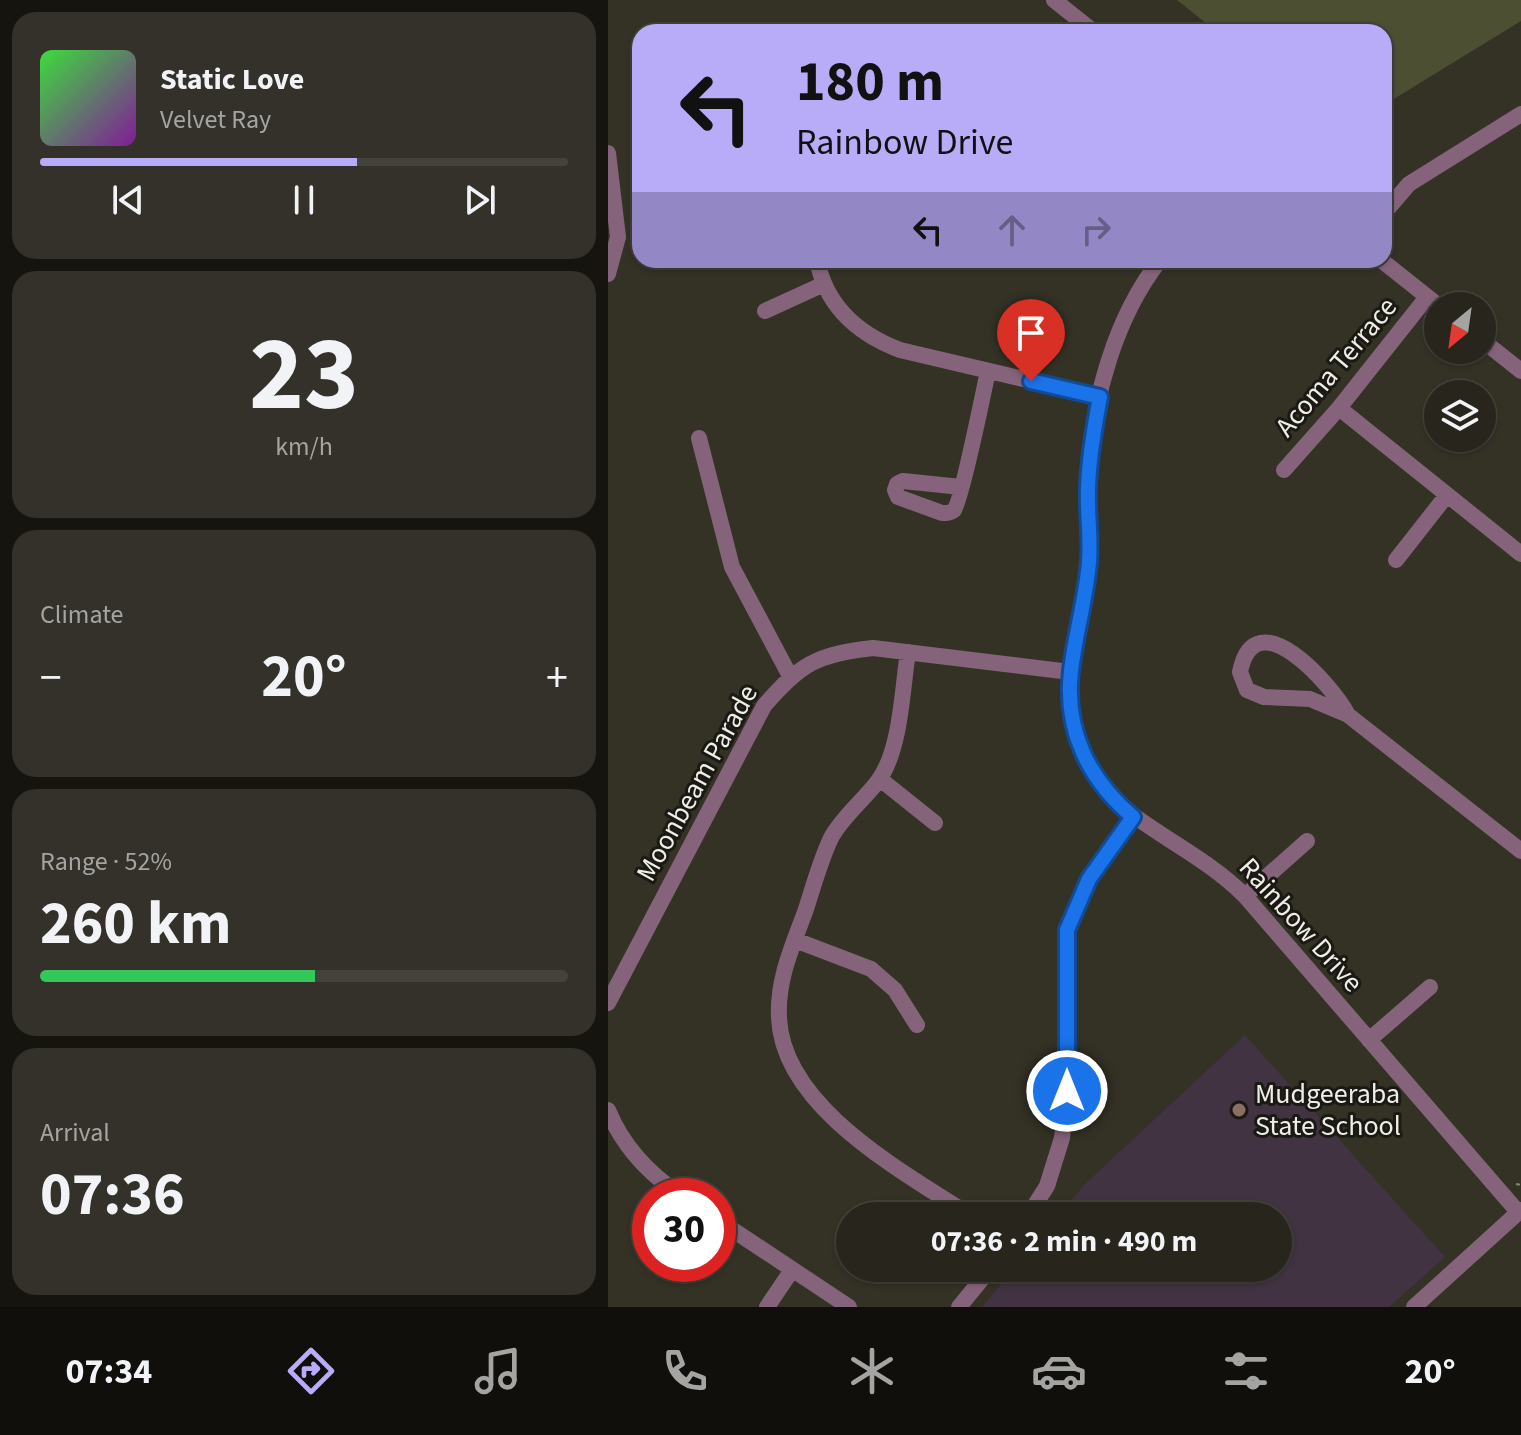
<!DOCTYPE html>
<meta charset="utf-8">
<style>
:root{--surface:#27251c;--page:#333129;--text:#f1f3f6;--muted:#a4a5a3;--line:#43423b;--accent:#b8abf7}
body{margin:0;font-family:"Source Sans 3",sans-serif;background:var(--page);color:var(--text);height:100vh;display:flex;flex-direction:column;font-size:30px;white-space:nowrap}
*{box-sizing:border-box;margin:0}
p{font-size:26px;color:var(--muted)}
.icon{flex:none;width:44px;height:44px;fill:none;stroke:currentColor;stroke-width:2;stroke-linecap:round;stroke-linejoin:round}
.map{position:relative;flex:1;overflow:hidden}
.drawer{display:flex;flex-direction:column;gap:12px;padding:12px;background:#15140f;width:608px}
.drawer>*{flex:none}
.banner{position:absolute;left:24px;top:24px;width:760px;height:244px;border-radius:24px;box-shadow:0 2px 6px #0004,0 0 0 2px var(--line);background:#b8abf7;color:#111;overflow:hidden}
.needle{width:52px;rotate:209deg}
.tools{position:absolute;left:816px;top:292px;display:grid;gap:16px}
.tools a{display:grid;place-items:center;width:72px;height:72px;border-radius:50%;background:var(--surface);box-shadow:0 2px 6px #0004,0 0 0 2px var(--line);font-size:40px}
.speed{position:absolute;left:24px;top:1178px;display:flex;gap:16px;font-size:40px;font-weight:700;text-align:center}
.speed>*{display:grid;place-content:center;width:104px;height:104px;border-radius:50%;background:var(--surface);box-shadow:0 2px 6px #0004,0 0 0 2px var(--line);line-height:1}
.speed .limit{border:12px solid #d22;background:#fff;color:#111}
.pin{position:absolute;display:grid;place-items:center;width:68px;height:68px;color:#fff;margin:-82px -34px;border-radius:50% 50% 50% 0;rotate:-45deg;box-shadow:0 0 8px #0007}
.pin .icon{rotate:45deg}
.me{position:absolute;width:88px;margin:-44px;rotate:0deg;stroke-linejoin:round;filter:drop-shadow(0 0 6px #0008)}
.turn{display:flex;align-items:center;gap:28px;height:168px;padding:0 32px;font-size:36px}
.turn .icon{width:104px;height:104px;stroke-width:2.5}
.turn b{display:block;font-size:56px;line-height:68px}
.lanes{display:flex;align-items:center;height:76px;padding:0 32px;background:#0003;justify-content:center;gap:40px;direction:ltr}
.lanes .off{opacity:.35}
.big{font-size:60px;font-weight:700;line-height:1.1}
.drawer .card{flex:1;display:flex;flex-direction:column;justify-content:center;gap:12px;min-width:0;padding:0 28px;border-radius:24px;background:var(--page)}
.drawer .dial{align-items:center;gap:0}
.dial b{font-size:104px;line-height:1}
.song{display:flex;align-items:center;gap:24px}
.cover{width:96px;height:96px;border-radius:12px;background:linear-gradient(135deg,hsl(120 70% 55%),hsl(290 70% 35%))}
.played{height:8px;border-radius:4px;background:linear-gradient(90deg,var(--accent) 60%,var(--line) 60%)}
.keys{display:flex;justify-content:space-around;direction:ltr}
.heat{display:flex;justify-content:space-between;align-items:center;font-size:44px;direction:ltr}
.charge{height:12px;border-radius:6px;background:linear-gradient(90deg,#34c759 52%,var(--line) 0)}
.trip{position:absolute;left:228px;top:1202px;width:456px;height:80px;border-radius:40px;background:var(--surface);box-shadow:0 2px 6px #0004,0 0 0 2px var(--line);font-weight:700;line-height:80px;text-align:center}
.tabs{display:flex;height:128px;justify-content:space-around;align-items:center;background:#100f0b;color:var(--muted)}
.tabs .icon{width:56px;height:56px}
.tabs .selected{color:var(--accent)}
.tabs b{font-size:36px;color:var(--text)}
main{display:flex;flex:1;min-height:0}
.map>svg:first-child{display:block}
</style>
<main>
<section class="drawer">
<div class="card">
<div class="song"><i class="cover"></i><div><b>Static Love</b><p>Velvet Ray</p></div></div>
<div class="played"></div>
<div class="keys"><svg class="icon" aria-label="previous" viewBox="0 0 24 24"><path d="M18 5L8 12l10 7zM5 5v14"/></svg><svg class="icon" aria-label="pause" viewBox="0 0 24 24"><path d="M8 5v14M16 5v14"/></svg><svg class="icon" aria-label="next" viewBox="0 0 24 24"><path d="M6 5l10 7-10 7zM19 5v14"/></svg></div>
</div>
<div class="card dial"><b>23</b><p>km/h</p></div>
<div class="card"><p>Climate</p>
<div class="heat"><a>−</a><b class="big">20°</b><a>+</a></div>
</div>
<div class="card"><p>Range · 52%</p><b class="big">260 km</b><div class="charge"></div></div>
<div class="card"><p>Arrival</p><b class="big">07:36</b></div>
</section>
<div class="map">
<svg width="913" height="1307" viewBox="0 0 913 1307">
<rect width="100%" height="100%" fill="#343125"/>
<!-- education -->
<path fill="#413341" d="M637,1035L837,1257L781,1307H374L407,1268H670V1216H451L476,1185Z"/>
<!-- green -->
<path fill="#4c4f32" d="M569,0H913V21L776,105V32H609Z"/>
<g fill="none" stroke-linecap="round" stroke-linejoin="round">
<!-- path -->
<path stroke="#86837a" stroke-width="2" stroke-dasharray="4 6" stroke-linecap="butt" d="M908,1184L913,1185"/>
<!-- minor -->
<path stroke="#85647b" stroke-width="16" d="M446,0L486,32
M0,153L10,237L0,274
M776,213L801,184L913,114
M209,260C218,306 250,334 292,350L492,397
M552,260C508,316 485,397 481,467C479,499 483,532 481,565C477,606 464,645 462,686C460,815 565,824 637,896L910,1212
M773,260L831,306
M157,311L216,284
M874,340L913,371
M731,408L913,554
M91,438L124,567L182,676
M676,470L731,408L819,297
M353,487L295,481L289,484L287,490L290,497L334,513C339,513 341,514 346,510C353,503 376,390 380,371
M788,560L839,495
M300,652C294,690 293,750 270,781C256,800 234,817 223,838C212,861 205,888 197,912C184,947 169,980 171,1018C175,1108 296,1172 363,1216
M740,715C724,685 647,597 632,672L639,690L656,697L702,699L740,715L913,851
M272,779L327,823
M637,896L699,841
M187,940L263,969L287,990L309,1025
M0,1003L156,706C192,664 209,654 265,648L462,672
M761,1040L822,987
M0,1110C15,1147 41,1174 74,1196
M420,1216L439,1186L454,1138L459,1091V930L481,879L525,817
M110,1220L241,1307
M159,1307L184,1270
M351,1307L383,1268
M806,1307L913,1210"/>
</g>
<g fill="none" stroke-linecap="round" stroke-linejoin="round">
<!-- route casing -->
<g stroke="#114b97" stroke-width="20">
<path id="route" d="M423,381L492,397C486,428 481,457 480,488C479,513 483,537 481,562C478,599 467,635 463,671C456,730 481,780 525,817L481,879L459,930V1091"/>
</g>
<!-- route -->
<use href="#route" stroke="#1a73e8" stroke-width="14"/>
</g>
<!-- markers -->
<circle fill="#8d6e63" stroke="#1a1914" stroke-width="3" cx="631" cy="1110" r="8"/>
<g text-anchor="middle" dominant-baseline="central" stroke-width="6" stroke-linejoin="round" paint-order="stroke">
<!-- street labels -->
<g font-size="28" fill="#efede6" stroke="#1a1914">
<text transform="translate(728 367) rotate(-50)">Acoma Terrace</text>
<text transform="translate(89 783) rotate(-61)">Moonbeam Parade</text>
<text transform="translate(693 925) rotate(48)">Rainbow Drive</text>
</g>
<!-- poi labels -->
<g font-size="28" fill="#efede6" stroke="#1a1914" text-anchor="start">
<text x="647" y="1094">Mudgeeraba<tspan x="647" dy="32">State School</tspan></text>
</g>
</g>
</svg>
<div class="tools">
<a><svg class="needle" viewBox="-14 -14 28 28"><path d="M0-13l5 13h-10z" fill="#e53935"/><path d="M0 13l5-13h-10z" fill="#a4a5a3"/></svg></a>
<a><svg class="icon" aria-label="layers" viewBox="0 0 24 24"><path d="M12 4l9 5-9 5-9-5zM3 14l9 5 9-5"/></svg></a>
</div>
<div class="speed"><div class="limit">30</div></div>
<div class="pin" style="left:423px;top:381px;background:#d93025"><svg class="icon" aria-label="arrive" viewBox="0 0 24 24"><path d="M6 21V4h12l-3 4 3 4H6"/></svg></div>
<svg class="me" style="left:459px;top:1091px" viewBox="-20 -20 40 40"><circle r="17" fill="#1a73e8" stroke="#fff" stroke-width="3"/><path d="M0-11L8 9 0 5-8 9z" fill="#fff"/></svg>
<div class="trip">07:36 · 2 min · 490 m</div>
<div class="banner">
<div class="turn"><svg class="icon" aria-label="left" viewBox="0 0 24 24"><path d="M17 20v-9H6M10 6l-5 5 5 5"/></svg><div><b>180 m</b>Rainbow Drive</div></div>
<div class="lanes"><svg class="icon" aria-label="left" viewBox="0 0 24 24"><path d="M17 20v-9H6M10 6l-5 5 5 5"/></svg><svg class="icon off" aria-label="ahead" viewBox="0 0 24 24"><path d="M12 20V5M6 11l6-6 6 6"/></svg><svg class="icon off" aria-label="right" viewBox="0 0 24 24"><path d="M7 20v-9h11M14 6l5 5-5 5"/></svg></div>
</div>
</div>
</main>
<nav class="tabs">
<b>07:34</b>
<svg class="icon selected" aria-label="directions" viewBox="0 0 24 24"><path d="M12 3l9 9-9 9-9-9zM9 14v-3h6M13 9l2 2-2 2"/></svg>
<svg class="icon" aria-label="music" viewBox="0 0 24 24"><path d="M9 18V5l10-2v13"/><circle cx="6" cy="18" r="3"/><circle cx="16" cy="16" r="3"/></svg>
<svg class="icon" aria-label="phone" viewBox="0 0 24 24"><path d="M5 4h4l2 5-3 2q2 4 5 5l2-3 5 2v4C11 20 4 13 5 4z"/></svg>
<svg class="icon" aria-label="climate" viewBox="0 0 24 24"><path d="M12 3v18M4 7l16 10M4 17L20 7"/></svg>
<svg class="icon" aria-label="car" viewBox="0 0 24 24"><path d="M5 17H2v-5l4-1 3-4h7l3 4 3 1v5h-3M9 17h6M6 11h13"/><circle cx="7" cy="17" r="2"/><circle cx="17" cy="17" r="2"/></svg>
<svg class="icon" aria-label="filters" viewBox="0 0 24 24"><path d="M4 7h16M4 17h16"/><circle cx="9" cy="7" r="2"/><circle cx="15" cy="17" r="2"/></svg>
<b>20°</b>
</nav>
